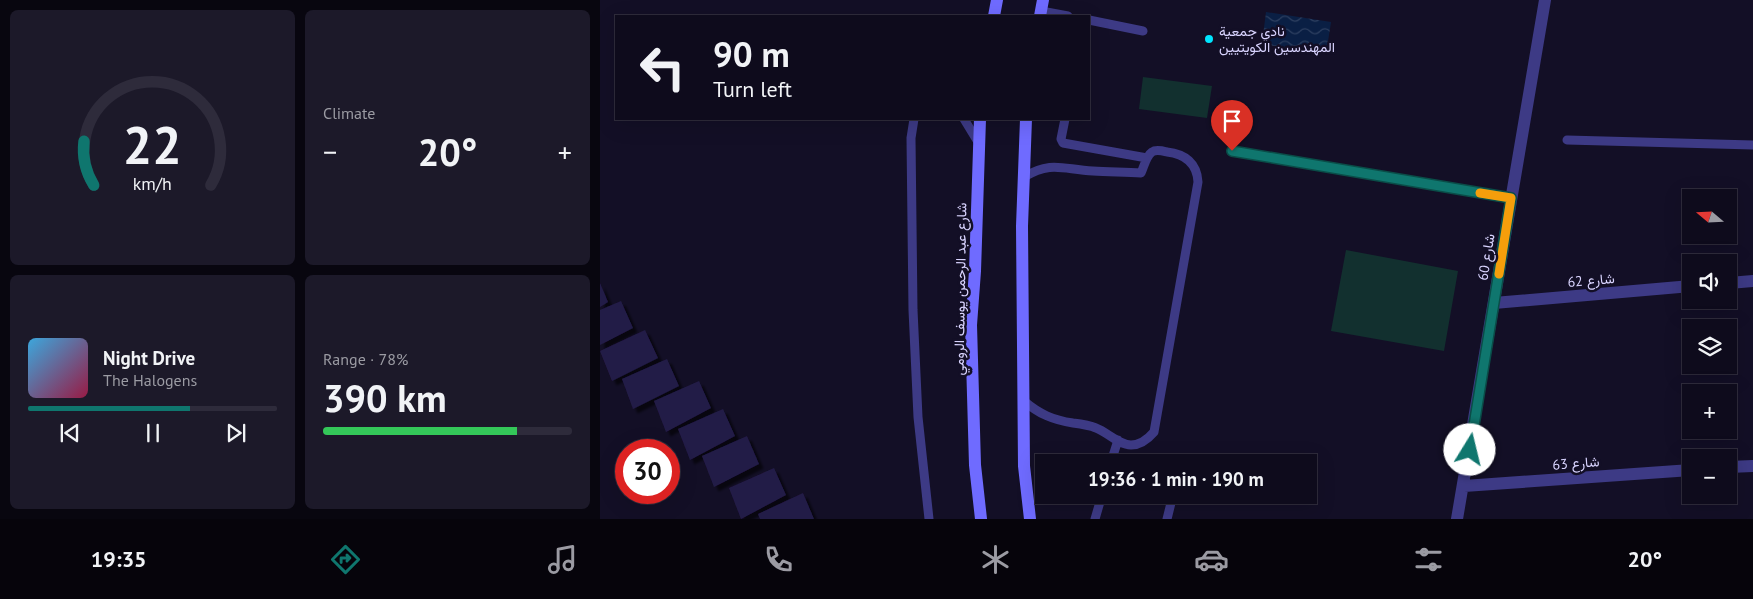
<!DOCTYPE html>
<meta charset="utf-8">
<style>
:root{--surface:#0e0b1c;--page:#1c1929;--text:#f1f3f6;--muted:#9b9ba3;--line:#2e2b3b;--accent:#0f766e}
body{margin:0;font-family:"PT Sans",Vazirmatn,sans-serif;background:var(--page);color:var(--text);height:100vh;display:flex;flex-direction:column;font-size:19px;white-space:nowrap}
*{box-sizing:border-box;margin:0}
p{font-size:16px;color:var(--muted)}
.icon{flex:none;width:28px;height:28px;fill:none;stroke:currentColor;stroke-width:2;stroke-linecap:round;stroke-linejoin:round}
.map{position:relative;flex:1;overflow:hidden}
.side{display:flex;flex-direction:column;gap:10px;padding:10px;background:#08060f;width:600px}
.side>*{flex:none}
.top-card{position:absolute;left:15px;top:15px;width:475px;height:105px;border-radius:0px;box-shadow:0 5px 20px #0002,0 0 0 1px var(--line);background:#0e0b1c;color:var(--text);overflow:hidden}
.needle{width:32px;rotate:289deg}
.fabs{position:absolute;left:1082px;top:189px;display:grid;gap:10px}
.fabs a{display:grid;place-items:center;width:55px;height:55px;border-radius:0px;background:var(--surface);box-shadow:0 5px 20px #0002,0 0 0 1px var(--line);font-size:25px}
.speed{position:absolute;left:15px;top:439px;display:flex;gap:10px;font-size:25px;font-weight:700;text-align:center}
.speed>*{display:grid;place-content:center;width:65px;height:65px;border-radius:50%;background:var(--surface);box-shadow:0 5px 20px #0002,0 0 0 1px var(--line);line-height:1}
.speed .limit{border:8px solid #d22;background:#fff;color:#111}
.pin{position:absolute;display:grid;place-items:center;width:42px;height:42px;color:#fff;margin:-51px -21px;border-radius:50% 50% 50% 0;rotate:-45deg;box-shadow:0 0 5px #0007}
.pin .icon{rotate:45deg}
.me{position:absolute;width:55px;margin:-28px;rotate:9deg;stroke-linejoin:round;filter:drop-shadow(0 0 4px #0008)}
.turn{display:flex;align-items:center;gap:18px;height:105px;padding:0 15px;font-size:22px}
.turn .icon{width:65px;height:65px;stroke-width:2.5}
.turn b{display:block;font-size:35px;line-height:42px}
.big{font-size:38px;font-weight:700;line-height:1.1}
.side .card{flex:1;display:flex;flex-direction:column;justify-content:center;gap:8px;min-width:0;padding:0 18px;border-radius:8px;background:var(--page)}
.side .dial{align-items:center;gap:0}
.dial svg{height:130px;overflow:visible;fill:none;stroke:var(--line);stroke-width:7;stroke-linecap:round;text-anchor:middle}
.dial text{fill:var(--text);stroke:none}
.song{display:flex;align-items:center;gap:15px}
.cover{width:60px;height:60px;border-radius:8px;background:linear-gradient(135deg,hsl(200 70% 55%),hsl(340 70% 35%))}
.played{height:5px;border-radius:2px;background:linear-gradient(90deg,var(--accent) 65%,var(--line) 65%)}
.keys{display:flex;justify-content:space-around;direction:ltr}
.heat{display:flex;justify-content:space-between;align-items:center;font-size:28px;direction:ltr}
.charge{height:8px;border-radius:4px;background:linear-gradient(90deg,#34c759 78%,var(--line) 0)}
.side .tiles{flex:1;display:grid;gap:10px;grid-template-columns:repeat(2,1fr)}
.trip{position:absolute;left:435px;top:454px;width:282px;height:50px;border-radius:0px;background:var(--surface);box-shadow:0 5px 20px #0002,0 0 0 1px var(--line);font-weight:700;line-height:50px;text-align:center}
.dock{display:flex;height:80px;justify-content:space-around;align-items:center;background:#06040b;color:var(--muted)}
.dock .icon{width:35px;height:35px}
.dock .selected{color:var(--accent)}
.dock b{font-size:22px;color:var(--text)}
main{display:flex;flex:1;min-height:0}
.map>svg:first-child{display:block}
</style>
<main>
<section class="side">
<div class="tiles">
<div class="card dial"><svg viewBox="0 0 100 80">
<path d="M14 69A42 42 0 1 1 86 69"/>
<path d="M14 69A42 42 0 0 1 8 42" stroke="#0f766e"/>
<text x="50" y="56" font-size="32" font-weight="700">22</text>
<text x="50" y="72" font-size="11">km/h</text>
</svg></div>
<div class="card"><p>Climate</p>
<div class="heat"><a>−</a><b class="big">20°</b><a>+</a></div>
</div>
<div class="card">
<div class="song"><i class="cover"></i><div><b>Night Drive</b><p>The Halogens</p></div></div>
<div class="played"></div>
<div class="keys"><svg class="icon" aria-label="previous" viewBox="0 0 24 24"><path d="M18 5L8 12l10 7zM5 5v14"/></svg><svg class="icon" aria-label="pause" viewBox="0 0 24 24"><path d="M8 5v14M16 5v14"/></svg><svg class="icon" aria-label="next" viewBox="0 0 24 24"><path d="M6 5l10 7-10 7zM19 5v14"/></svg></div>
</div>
<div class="card"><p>Range · 78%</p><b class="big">390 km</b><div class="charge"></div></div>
</div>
</section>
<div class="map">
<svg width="1153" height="519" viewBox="0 0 1153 519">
<defs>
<pattern id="water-waves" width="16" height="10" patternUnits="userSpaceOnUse" patternTransform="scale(1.25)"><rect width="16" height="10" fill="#0a1f44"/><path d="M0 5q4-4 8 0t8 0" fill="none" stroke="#2d3f60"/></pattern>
<filter id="shadow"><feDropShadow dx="4.5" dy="4.5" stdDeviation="1" flood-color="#0009"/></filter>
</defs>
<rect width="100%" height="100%" fill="#130f26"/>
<!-- garden -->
<path fill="#12302f" d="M543,77L612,86L607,118L539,109Z
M746,250L858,271L844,351L731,331Z"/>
<!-- water -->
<path fill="url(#water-waves)" d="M666,12L731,22L726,54L662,44Z"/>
<!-- building -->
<path fill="#241b47" filter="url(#shadow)" d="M0,283L8,302L0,307Z
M21,301L33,328L0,345V310Z
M45,330L58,358L12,381L0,351Z
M67,359L79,386L33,409L22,379Z
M99,381L111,408L66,432L54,401Z
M123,409L135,436L90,460L78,429Z
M147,436L159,464L114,487L102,456Z
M174,468L186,495L141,519L129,488Z
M203,493L214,519H160L158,514Z"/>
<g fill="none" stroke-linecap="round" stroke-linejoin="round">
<!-- service -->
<path stroke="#3d3a85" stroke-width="9" d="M441,11L468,16
M489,20L543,31
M314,119L311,138L313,310L318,417L329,519
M364,119L378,142
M465,119L461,139L463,143L547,158
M967,140L1153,145
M632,151L911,198
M424,401C439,414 453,420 473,423C481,424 489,425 496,428C507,432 519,445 531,445C541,445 548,439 554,432L598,182C597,163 585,154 567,152C563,151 556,149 552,152C546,156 544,167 541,173C525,172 509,172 493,171C464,170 452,160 424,177
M511,462L518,440
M495,519L502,495
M567,519L572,499L568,495"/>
<!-- minor -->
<path stroke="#3d3a85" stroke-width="12" d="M1129,283L1153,281
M894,303L1091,286
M1129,467L1153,466
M864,486L1091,470
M857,519L945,0"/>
<!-- secondary -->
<path stroke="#6f6bff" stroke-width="12" d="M394,16L397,0
M440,16L443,0
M380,119L375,271L371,325L375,465L381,519
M426,119L422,226L424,466L430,519"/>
</g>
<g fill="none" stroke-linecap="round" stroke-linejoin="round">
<!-- route casing -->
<g stroke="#0a4d48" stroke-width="12">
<path id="route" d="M632,151L911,198L870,450"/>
</g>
<!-- route -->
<use href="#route" stroke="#0f766e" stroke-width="9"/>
<!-- slow -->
<path stroke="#f59e0b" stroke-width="9" d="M880,193L911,198L899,274"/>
</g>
<!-- markers -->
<circle fill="#00e5ff" stroke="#130f26" stroke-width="2" cx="609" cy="39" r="5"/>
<g text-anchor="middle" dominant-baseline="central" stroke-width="5" stroke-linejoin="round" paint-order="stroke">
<!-- poi labels -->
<g font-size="14" fill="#d9d4ff" stroke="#130f26" text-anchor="start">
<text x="619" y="31">نادي جمعية<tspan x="619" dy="16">المهندسين الكويتيين</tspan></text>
</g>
<!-- street labels -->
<g font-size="14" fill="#d9d4ff" stroke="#130f26">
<text transform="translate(886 257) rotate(-81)">شارع 60</text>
<text transform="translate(991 280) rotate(-5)">شارع 62</text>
<text transform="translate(360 289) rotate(-89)">شارع عبد الرحمن يوسف الرومي</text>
<text transform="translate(976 463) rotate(-4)">شارع 63</text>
</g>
</g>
</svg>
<div class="fabs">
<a><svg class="needle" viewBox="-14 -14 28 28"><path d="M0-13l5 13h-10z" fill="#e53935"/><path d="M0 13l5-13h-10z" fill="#9b9ba3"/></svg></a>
<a><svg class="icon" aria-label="sound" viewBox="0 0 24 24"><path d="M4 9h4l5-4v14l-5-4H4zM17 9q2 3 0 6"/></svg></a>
<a><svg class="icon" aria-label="layers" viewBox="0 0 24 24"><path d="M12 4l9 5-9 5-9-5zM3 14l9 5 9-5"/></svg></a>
<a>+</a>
<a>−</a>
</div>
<div class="speed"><div class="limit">30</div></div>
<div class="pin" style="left:632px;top:151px;background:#d93025"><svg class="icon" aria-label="arrive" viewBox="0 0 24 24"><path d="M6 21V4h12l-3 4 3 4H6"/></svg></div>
<svg class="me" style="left:870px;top:450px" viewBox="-20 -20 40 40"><circle r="19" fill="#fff"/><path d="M0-13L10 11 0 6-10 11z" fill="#0f766e"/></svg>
<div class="trip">19:36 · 1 min · 190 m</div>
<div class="top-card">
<div class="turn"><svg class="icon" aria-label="left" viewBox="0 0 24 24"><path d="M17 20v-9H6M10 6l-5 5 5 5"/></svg><div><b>90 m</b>Turn left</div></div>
</div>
</div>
</main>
<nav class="dock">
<b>19:35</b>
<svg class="icon selected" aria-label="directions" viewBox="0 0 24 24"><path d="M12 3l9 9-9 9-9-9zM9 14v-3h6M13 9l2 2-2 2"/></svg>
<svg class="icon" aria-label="music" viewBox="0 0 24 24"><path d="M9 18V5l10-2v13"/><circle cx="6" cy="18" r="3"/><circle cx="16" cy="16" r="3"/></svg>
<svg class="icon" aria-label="phone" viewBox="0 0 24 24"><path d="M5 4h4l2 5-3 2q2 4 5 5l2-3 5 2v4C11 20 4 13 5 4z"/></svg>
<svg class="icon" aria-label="climate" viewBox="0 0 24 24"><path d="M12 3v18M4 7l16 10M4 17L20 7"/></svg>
<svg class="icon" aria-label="car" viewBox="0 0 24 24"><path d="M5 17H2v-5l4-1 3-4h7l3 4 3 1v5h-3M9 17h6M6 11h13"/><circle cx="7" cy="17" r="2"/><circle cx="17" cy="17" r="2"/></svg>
<svg class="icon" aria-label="filters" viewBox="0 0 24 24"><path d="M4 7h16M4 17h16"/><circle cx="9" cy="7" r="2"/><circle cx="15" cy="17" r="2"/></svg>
<b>20°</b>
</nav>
